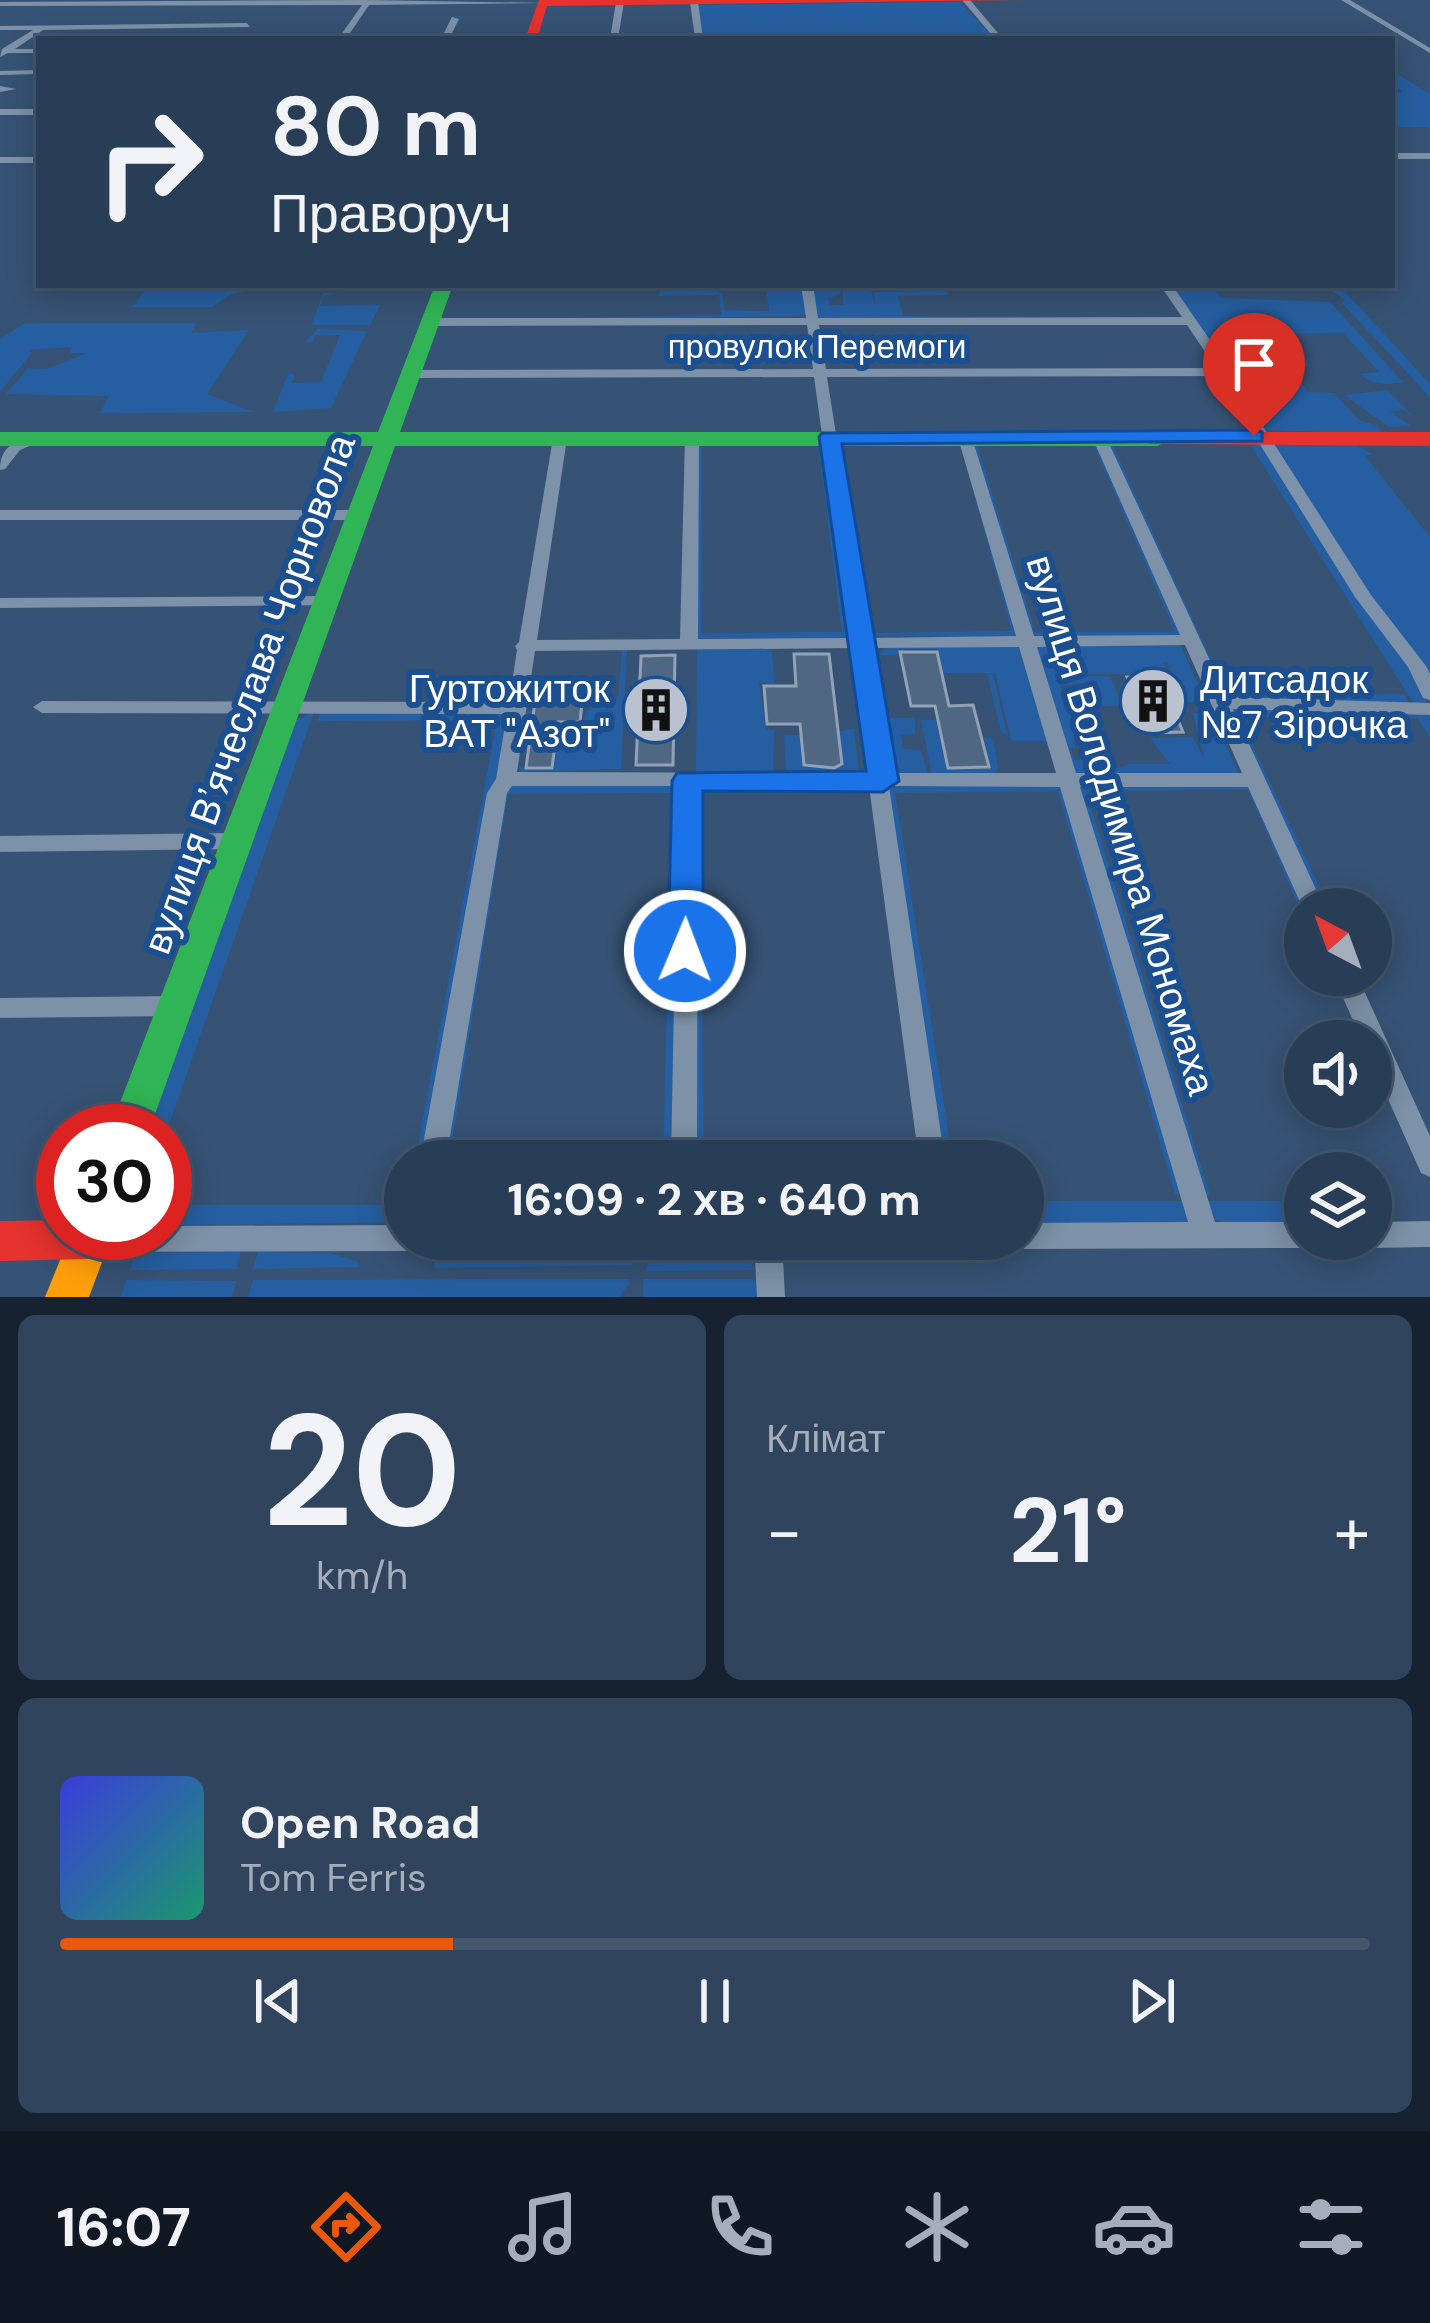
<!DOCTYPE html>
<html lang="uk">
<meta charset="utf-8">
<style>
:root{--surface:#283e57;--page:#30455d;--text:#f1f3f6;--muted:#a5aeba;--line:#44576d;--accent:#ea580c}
body{margin:0;font-family:"DM Sans",sans-serif;background:var(--page);color:var(--text);height:100vh;display:flex;flex-direction:column;font-size:45px;white-space:nowrap}
*{box-sizing:border-box;margin:0}
p{font-size:39px;color:var(--muted)}
.icon{flex:none;width:66px;height:66px;fill:none;stroke:currentColor;stroke-width:2;stroke-linecap:round;stroke-linejoin:round}
.map{position:relative;height:1297px;overflow:hidden}
.sheet{display:flex;flex-direction:column;gap:18px;padding:18px;background:#162230;flex:1}
.sheet>*{flex:none}
.top-card{position:absolute;left:36px;top:36px;width:1359px;height:252px;border-radius:0px;box-shadow:0 6px 30px #0003,0 0 0 3px var(--line);background:#283e57;color:var(--text);overflow:hidden}
.needle{width:78px;rotate:319deg}
.fabs{position:absolute;left:1284px;top:888px;display:grid;gap:24px}
.fabs a{display:grid;place-items:center;width:108px;height:108px;border-radius:50%;background:var(--surface);box-shadow:0 6px 30px #0003,0 0 0 3px var(--line);font-size:60px}
.speed{position:absolute;left:36px;top:1104px;display:flex;gap:24px;font-size:60px;font-weight:700;text-align:center}
.speed>*{display:grid;place-content:center;width:156px;height:156px;border-radius:50%;background:var(--surface);box-shadow:0 6px 30px #0003,0 0 0 3px var(--line);line-height:1}
.speed .limit{border:18px solid #d22;background:#fff;color:#111}
.pin{position:absolute;display:grid;place-items:center;width:102px;height:102px;color:#fff;margin:-123px -51px;border-radius:50% 50% 50% 0;rotate:-45deg;box-shadow:0 0 12px #0007}
.pin .icon{rotate:45deg}
.me{position:absolute;width:132px;margin:-66px;rotate:1deg;stroke-linejoin:round;filter:drop-shadow(0 0 9px #0008)}
.turn{display:flex;align-items:center;gap:42px;height:252px;padding:0 36px;font-size:54px}
.turn .icon{width:156px;height:156px;stroke-width:2.5}
.turn b{display:block;font-size:84px;line-height:102px}
.big{font-size:90px;font-weight:700;line-height:1.1}
.sheet .widget{flex:1;display:flex;flex-direction:column;justify-content:center;gap:18px;min-width:0;padding:0 42px;border-radius:18px;background:var(--page)}
.sheet .dial{align-items:center;gap:0}
.dial b{font-size:156px;line-height:1}
.song{display:flex;align-items:center;gap:36px}
.cover{width:144px;height:144px;border-radius:18px;background:linear-gradient(135deg,hsl(240 70% 55%),hsl(160 70% 35%))}
.played{height:12px;border-radius:6px;background:linear-gradient(90deg,var(--accent) 30%,var(--line) 30%)}
.keys{display:flex;justify-content:space-around;direction:ltr}
.heat{display:flex;justify-content:space-between;align-items:center;font-size:66px;direction:ltr}
.sheet .tiles{flex:1;display:grid;gap:18px;grid-template-columns:1fr 1fr}
.widget:last-child{grid-column:span 2}
.trip{position:absolute;left:384px;top:1140px;width:660px;height:120px;border-radius:60px;background:var(--surface);box-shadow:0 6px 30px #0003,0 0 0 3px var(--line);font-weight:700;line-height:120px;text-align:center}
.tab-bar{display:flex;height:192px;justify-content:space-around;align-items:center;background:#101923;color:var(--muted)}
.tab-bar .icon{width:84px;height:84px}
.tab-bar .current{color:var(--accent)}
.tab-bar b{font-size:54px;color:var(--text)}
.map>svg:first-child{display:block}
</style>
<div class="map">
<svg width="1430" height="1297" viewBox="0 0 1430 1297">
<rect width="100%" height="100%" fill="#365274"/>
<!-- green -->
<path fill="#265fa1" fill-rule="evenodd" d="M960,2L995,39H702L697,5Z
M1392,71L1430,94V127H1392V93L1403,92L1392,84Z
M150,285H368L363,291L250,290L231,294L213,307H132Z
M766,285H803L809,301L804,316L454,320L721,315L719,295L659,296L660,286H699L722,293L725,310L769,311Z
M813,285H840V295L828,298L830,305H843V285L871,290L875,306L874,292L947,291L950,295L898,296L903,316L998,318L823,319L815,317Z
M1170,285H1212L1221,298L1330,302L1403,382C1387,386 1372,385 1360,374L1379,372L1343,333L1285,334L1311,366L1290,367L1308,392L1334,393L1359,420L1376,425L1384,434L1263,430Z
M1324,285H1339L1430,384V397L1342,303L1345,300Z
M324,293H340L323,296L320,306L380,305L370,325H311Z
M25,323H197L191,333L249,330L207,394L253,412L100,413L109,396L6,394L28,368L47,369L87,353H70L72,347L28,350L32,353L0,392V339Z
M318,329L367,331L331,408L273,412L288,374H295L292,383L321,382L340,335H316L313,342H305Z
M1387,390L1417,420L1404,410L1390,411L1411,426L1389,427L1344,395Z
M959,440L1017,637L870,636L864,633L835,446H841L871,633L1012,631Z
M1094,440L1182,633L1173,638L1033,635L972,442ZM977,445H1094L1175,632H1035Z
M826,441L852,635L846,639L698,638L694,634L696,446H702L701,633L842,632L818,444Z
M1261,442L1400,648L1427,698L1425,704L1415,706L1250,444Z
M1107,445H1112L1120,461L1227,695L1404,694L1411,706L1224,698Z
M1274,445H1357L1372,454L1365,456L1430,537V680L1366,594Z
M891,643H1018L1053,741H1013L1007,736L1010,735L995,673L988,674H993L1007,734L1001,732L987,673H944L937,649H898V655H878Z
M1035,644H1180L1207,704L1188,702L1167,663H1163L1168,674H1071L1111,677L1122,706H1096L1088,684L1060,685L1064,700H1089L1091,706L1082,707L1093,710L1100,732L1094,733L1095,740H1074L1075,748H1070L1074,760L1103,758L1114,769L1130,764H1170L1150,738L1193,737L1204,758L1193,713L1211,711L1239,775L1074,774Z
M697,645H771L775,685L759,682L766,729L774,730L773,772L696,774Z
M622,650H627L621,769L522,772L518,765L524,769H554L558,736H521L524,711H534L533,722H584L586,711L618,699Z
M1234,709L1430,713V737L1417,718L1239,717L1330,909H1321L1231,712Z
M314,712L165,1136V1131H148L294,721Z
M320,713H499L507,720L426,1161H415L497,720L318,721Z
M887,718H915V734L901,735L903,749L921,750L928,776L901,774L894,768Z
M921,720H936L947,769H991L984,737L993,738L998,768L994,774L932,776Z
M854,728L859,774H794L786,769L784,735H801L804,765L833,768L842,763L838,732Z
M1059,783L1187,1194H1175L1058,791L895,793L953,1161H938L888,787Z
M516,784L671,785L680,790L676,1161H663L672,793L508,794L449,1161H442L504,791Z
M862,785L863,792L699,793L704,1161H692L696,788Z
M1078,786L1248,787L1305,909V920L1248,790L1086,791L1210,1195H1202Z
M1023,1201H1189L1191,1219L1184,1224H1023Z
M1204,1201H1305V1224H1228L1217,1220Z
M165,1205H405V1222L165,1225Z
M652,1250L743,1251L756,1270L646,1271Z
M472,1251H628L633,1265L435,1268V1262Z
M241,1252L236,1269L130,1270L136,1253Z
M258,1252L330,1253L358,1262L360,1267L253,1269Z
M628,1279L629,1285L619,1297H248L253,1280Z
M643,1279H752L757,1281V1297H643Z
M126,1280L236,1281L232,1297H121Z"/>
<!-- building -->
<path fill="#506783" stroke="#92a2b6" stroke-width="3" d="M900,652H937L949,706L973,705L989,767L948,768L935,706H911Z
M794,654H829L842,764L834,768L804,765L800,724H767L764,686H796Z
M675,655L673,765H636L641,656Z
M1127,677H1160L1183,732L1148,733Z
M583,693L580,722H558L552,768H526L536,694Z"/>
<g fill="none" stroke-linecap="round" stroke-linejoin="round">
<!-- street -->
<path fill="#7d92a8" fill-rule="evenodd" d="M365,0L547,3L369,5L346,39H338L362,5L0,6V2Z
M621,0L624,2L618,39H610L616,2Z
M695,0L698,2L703,39H695L690,2Z
M962,0H970L1003,39H995Z
M1341,0H1350L1430,48V53Z
M452,17L459,19L449,39H441Z
M247,23L250,27L43,30L15,49H39V53H8L0,57L2,49L33,30H0V26Z
M39,70V74L0,75V71Z
M0,86L16,89L0,92Z
M0,109H39V115H0Z
M1392,153H1430V159H1392Z
M0,157H39V163H0Z
M801,285H813L818,318L1182,317L1160,285H1172L1248,395L1260,422L1371,595L1426,666L1430,674V700L1423,698L1408,667L1355,597L1246,422L1234,395L1221,376L827,377L868,638L1016,636L958,438L965,434L972,438L1034,636L1180,635L1092,437L1099,433L1106,437L1227,697L1430,703V715L1233,709L1325,909H1305V913L1248,787H1080L1215,1222H1305V1239H1317L1315,1244L1305,1248L1023,1249L1013,1245L1010,1239H1023V1223L1188,1222L1060,787L889,786L945,1161H919L869,786H698L697,1161H671L678,786H512L507,793L446,1161H420L487,793L496,779L507,714L42,713L33,707L42,701L509,702L517,650L515,646L519,642L553,438L560,434L567,438L537,640L680,639L685,437L692,433L699,437L698,639L850,638L814,377L411,378L404,374L411,370L813,369L807,325L430,326L424,322L430,318H806ZM819,325H1187L1216,368L826,369ZM1185,645L1242,773H1076L1037,647ZM1019,647L1056,773H892L874,648ZM856,648L872,773L517,772L535,651Z
M34,435L39,436V442L20,450L5,469L0,470C0,448 13,441 34,435Z
M0,510H357L365,515L357,520H0Z
M325,596L334,601L331,605L0,608V598Z
M236,833L244,836L247,841L244,846L236,849L0,852V836Z
M1333,975H1357L1430,1136V1177L1421,1173L1371,1061V1041H1362Z
M175,996L183,999L187,1006L183,1013L175,1016L0,1018V998Z
M1430,1221V1247L1371,1248L1361,1244L1359,1239H1371V1222Z
M405,1225V1239H419L415,1247L405,1251L90,1252L80,1248L76,1239L79,1233H165V1226Z
M754,1239H782L785,1297H757Z"/>
<!-- fast -->
<path fill="#30b455" fill-rule="evenodd" d="M435,285H453L400,432H1158L1169,439L1158,446H395L149,1131H109L373,446H0V432H378Z"/>
<!-- slow -->
<path fill="#ff9f0a" fill-rule="evenodd" d="M71,1233H113L89,1297H45Z"/>
<!-- jam -->
<path fill="#e5322d" fill-rule="evenodd" d="M539,0H1026L547,6L537,39H525Z
M1158,432H1430V446L1150,444L1147,439Z
M63,1220V1233H108L111,1239L105,1253L90,1259L0,1261V1221Z"/>
</g>
<!-- route -->
<path fill="#1a73e8" stroke="#114b97" stroke-width="3" d="M1254,430L1262,432V441L842,444L899,781L883,792L703,791V951L698,961L685,965L673,961L668,951L672,781L677,773L866,771L819,437L822,433Z"/>
<!-- icons -->
<defs>
<g id="building-disc" transform="scale(3.45)"><circle r="9.5" fill="#b9c2ce" stroke="#1b4f8f"/><path d="M-4-6H4V6H1V3H-1V6H-4ZM-2.5-4.3h1.7v1.8h-1.7ZM.8-4.3h1.7v1.8H.8ZM-2.5-1h1.7V.8h-1.7ZM.8-1h1.7V.8H.8Z" fill="#111"/></g>
</defs>
<g fill-rule="evenodd">
<use href="#building-disc" x="1153" y="701"/>
<use href="#building-disc" x="656" y="710"/>
</g>
<g text-anchor="middle" dominant-baseline="central" stroke-width="12" stroke-linejoin="round" paint-order="stroke">
<!-- far-street labels -->
<g font-size="33" fill="#fff" stroke="#1b4f8f">
<text x="817" y="346">провулок Перемоги</text>
</g>
<!-- poi labels -->
<g font-size="39" fill="#fff" stroke="#1b4f8f" text-anchor="start">
<text x="1200" y="679">Дитсадок<tspan x="1200" dy="45">№7 Зірочка</tspan></text>
<text x="610" y="688" text-anchor="end">Гуртожиток<tspan x="610" dy="45">ВАТ "Азот"</tspan></text>
</g>
<!-- street labels -->
<g font-size="39" fill="#fff" stroke="#1b4f8f">
<text transform="translate(249 694) rotate(-70)">вулиця Вʼячеслава Чорновола</text>
<text transform="translate(1121 825) rotate(73)">вулиця Володимира Мономаха</text>
</g>
</g>
</svg>
<div class="fabs">
<a><svg class="needle" viewBox="-14 -14 28 28"><path d="M0-13l5 13h-10z" fill="#e53935"/><path d="M0 13l5-13h-10z" fill="#a5aeba"/></svg></a>
<a><svg class="icon" aria-label="sound" viewBox="0 0 24 24"><path d="M4 9h4l5-4v14l-5-4H4zM17 9q2 3 0 6"/></svg></a>
<a><svg class="icon" aria-label="layers" viewBox="0 0 24 24"><path d="M12 4l9 5-9 5-9-5zM3 14l9 5 9-5"/></svg></a>
</div>
<div class="speed"><div class="limit">30</div></div>
<div class="pin" style="left:1254px;top:436px;background:#d93025"><svg class="icon" aria-label="arrive" viewBox="0 0 24 24"><path d="M6 21V4h12l-3 4 3 4H6"/></svg></div>
<svg class="me" style="left:685px;top:951px" viewBox="-20 -20 40 40"><circle r="17" fill="#1a73e8" stroke="#fff" stroke-width="3"/><path d="M0-11L8 9 0 5-8 9z" fill="#fff"/></svg>
<div class="trip">16:09 · 2 хв · 640 m</div>
<div class="top-card">
<div class="turn"><svg class="icon" aria-label="right" viewBox="0 0 24 24"><path d="M7 20v-9h11M14 6l5 5-5 5"/></svg><div><b>80 m</b>Праворуч</div></div>
</div>
</div>
<section class="sheet">
<div class="tiles">
<div class="widget dial"><b>20</b><p>km/h</p></div>
<div class="widget"><p>Клімат</p>
<div class="heat"><a>−</a><b class="big">21°</b><a>+</a></div>
</div>
<div class="widget">
<div class="song"><i class="cover"></i><div><b>Open Road</b><p>Tom Ferris</p></div></div>
<div class="played"></div>
<div class="keys"><svg class="icon" aria-label="previous" viewBox="0 0 24 24"><path d="M18 5L8 12l10 7zM5 5v14"/></svg><svg class="icon" aria-label="pause" viewBox="0 0 24 24"><path d="M8 5v14M16 5v14"/></svg><svg class="icon" aria-label="next" viewBox="0 0 24 24"><path d="M6 5l10 7-10 7zM19 5v14"/></svg></div>
</div>
</div>
</section>
<nav class="tab-bar">
<b>16:07</b>
<svg class="icon current" aria-label="directions" viewBox="0 0 24 24"><path d="M12 3l9 9-9 9-9-9zM9 14v-3h6M13 9l2 2-2 2"/></svg>
<svg class="icon" aria-label="music" viewBox="0 0 24 24"><path d="M9 18V5l10-2v13"/><circle cx="6" cy="18" r="3"/><circle cx="16" cy="16" r="3"/></svg>
<svg class="icon" aria-label="phone" viewBox="0 0 24 24"><path d="M5 4h4l2 5-3 2q2 4 5 5l2-3 5 2v4C11 20 4 13 5 4z"/></svg>
<svg class="icon" aria-label="climate" viewBox="0 0 24 24"><path d="M12 3v18M4 7l16 10M4 17L20 7"/></svg>
<svg class="icon" aria-label="car" viewBox="0 0 24 24"><path d="M5 17H2v-5l4-1 3-4h7l3 4 3 1v5h-3M9 17h6M6 11h13"/><circle cx="7" cy="17" r="2"/><circle cx="17" cy="17" r="2"/></svg>
<svg class="icon" aria-label="filters" viewBox="0 0 24 24"><path d="M4 7h16M4 17h16"/><circle cx="9" cy="7" r="2"/><circle cx="15" cy="17" r="2"/></svg>
</nav>
